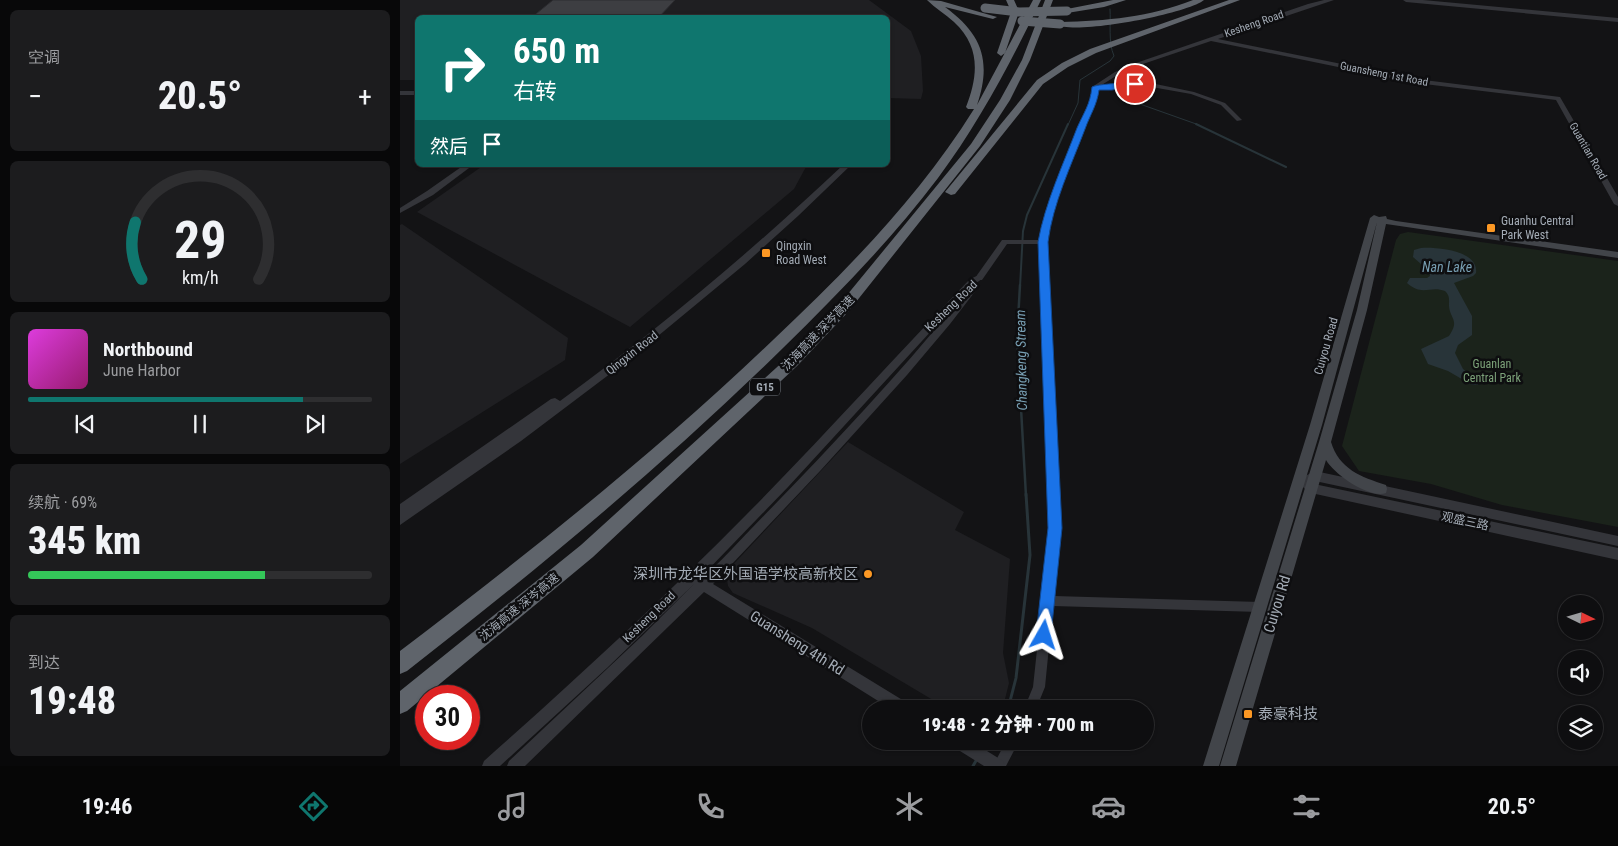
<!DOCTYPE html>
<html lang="zh">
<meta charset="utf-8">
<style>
:root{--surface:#0e0e10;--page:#1c1c1e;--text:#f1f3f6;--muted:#9b9c9f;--line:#2e2e30;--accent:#0f766e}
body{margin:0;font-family:"Roboto Condensed","Noto Sans SC",sans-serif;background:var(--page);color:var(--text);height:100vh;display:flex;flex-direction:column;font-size:19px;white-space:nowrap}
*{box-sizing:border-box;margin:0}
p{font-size:16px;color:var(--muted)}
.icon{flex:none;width:28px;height:28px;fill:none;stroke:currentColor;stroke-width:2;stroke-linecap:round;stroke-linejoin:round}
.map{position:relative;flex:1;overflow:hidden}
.side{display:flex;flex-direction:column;gap:10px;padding:10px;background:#080809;width:400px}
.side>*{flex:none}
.hud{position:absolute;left:15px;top:15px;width:475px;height:152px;border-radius:8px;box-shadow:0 1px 4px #0004,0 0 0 1px var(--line);background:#0f766e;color:#fff;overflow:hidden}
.needle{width:32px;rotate:95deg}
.buttons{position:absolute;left:1158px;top:595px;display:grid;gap:10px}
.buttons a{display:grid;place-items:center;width:45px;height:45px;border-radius:50%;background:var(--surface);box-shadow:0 1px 4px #0004,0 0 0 1px var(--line);font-size:25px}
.speed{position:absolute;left:15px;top:685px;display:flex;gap:10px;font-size:25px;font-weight:700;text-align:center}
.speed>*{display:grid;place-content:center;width:65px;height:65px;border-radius:50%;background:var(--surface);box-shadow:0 1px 4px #0004,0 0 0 1px var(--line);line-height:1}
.speed .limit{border:8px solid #d22;background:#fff;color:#111}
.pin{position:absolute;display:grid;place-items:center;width:42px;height:42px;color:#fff;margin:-21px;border:2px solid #fff;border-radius:50%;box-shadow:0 1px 5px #0007}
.me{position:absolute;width:55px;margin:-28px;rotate:6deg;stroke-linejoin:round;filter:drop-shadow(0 0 4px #0008)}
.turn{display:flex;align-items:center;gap:18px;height:105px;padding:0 15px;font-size:22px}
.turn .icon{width:65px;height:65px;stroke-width:2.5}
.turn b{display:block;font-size:35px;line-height:42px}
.then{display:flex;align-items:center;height:48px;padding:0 15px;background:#0003;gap:10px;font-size:19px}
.big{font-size:38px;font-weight:800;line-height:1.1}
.side .tile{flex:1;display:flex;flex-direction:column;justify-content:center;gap:8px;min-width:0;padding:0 18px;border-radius:8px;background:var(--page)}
.side .dial{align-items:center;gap:0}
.dial svg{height:130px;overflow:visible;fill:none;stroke:var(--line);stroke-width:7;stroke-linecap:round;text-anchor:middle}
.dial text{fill:var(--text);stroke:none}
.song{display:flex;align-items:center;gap:15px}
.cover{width:60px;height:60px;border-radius:8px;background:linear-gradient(135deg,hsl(300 70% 55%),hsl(320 70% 35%))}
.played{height:5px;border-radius:2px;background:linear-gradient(90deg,var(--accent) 80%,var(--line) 80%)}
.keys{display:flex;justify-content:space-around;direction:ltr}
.heat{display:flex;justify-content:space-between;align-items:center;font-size:28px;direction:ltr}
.charge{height:8px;border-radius:4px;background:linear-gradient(90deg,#34c759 69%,var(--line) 0)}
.trip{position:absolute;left:462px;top:700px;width:292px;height:50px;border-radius:25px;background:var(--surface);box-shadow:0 1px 4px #0004,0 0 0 1px var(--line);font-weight:800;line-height:50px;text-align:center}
.tabs{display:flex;height:80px;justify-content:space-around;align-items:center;background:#060606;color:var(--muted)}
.tabs .icon{width:35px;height:35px}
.tabs .current{color:var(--accent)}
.tabs b{font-size:22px;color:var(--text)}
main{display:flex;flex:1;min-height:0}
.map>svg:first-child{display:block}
</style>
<main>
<section class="side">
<div class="tile"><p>空调</p>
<div class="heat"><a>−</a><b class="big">20.5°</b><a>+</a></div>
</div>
<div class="tile dial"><svg viewBox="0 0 100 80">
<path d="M14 69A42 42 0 1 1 86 69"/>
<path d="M14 69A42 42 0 0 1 10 34" stroke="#0f766e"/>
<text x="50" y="56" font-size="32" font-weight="700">29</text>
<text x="50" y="72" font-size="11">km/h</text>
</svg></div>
<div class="tile">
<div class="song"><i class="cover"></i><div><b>Northbound</b><p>June Harbor</p></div></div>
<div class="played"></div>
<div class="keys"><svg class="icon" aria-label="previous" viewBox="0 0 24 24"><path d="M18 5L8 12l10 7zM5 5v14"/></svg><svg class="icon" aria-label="pause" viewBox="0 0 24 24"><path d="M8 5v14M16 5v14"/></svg><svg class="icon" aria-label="next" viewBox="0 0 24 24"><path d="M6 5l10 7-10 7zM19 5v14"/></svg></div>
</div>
<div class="tile"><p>续航 · 69%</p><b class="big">345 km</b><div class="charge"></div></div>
<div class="tile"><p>到达</p><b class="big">19:48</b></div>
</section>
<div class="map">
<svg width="1218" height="766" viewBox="0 0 1218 766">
<rect width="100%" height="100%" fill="#131315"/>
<!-- built -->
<path fill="#1f1f22" d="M0,0H469L511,31L521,56L523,91L521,99L488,98V18H18L17,80H0Z
M84,165H407L394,189L230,327L17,212Z
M2,224L168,338L165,360L0,464V225Z
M448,442L564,512L555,530L610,559L603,653L609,683L605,699L600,709H548L412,628L333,593L328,586L327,579L329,569Z"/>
<!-- green -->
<path fill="#1b231b" d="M1008,232L1218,261V527L1102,505L1031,484L959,471L942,446L996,240L1000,234Z"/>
<!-- water -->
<path fill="#283439" d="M1021,248C1036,247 1079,250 1076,273L1073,276L1054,283L1072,316V335L1058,345L1055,353L1063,369L1078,381V385H1072L1048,371L1028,364L1021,349L1049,336C1060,320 1050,319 1049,306C1049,299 1050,296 1045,291C1030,285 1023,297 1007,283L1010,278H1027L1030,276L1029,271L1013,257L1014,250Z"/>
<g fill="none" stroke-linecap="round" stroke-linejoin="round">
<!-- stream-far3 -->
<path stroke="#283439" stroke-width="1" d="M737,103L799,125
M668,125L678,103L680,80L710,61L714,56C708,42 711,24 710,9"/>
<!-- stream-far2 -->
<path stroke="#283439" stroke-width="2" d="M796,124L886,167
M620,287L623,231L627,215L668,124"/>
<!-- stream-far1 -->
<path stroke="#283439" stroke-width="2.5" d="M620,285L617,338L626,496"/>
<!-- stream -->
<path stroke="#283439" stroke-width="3" d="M608,709L616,678L630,555L626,494
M583,750L588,741
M573,766L577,759"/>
</g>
<!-- building -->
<path fill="#3d3e42" stroke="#2d2d31" d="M153,0H275L258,18H131Z"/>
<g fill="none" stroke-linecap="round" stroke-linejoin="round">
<!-- minor -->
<path fill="#34353a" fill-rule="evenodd" d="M746,82L794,92L825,103L842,120L837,121L821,105L791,94L746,86L698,89C696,104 688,117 682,132C669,168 654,204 647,242L660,528L654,596L860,602L864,603L866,607L864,611L860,612L653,606L645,687L636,709H624L633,687L650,528L639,244H607L582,280H579L575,278L602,240H640L651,198L678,127L689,103L693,86Z
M606,741H619L606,766H593Z"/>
<!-- tertiary -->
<path fill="#34353a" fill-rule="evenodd" d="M924,0H934L818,39L1016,79L1160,97L1218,197V206L1214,204L1156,100L1016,83L811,41L740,65L719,74L697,88L692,87L715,72L736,63L908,4Z
M1003,0H1023L1218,18V22L1006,2Z
M0,91H18V95H0Z
M64,165H73L33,195L0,213V208L27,191Z
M443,165H451L398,216L345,264L235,355L121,441L0,525V504L151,399L155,398L160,401C259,329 353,250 443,165Z
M579,275L583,278L575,284L578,287L577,289L550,324L507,375L421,470L313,584L509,704L511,709H491L304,592L125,766H107L109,761L242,636L294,584L207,668L100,766H82L84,761C174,681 262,600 346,515C422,438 495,357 570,279ZM555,305C492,383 420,458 350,530C340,540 311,573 301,577L388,487Z
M915,471L1218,536V546L915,481L912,482L914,484L1218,548V560L911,493L907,491L895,479L897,476L901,474L905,476Z
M550,741H571L603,761L605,766H584L552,746Z"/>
<!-- secondary -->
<path fill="#42454a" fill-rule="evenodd" d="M974,215L979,217L986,216L987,219L996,221L1218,252V258L986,224L967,310L931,442C939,469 961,477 986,485L987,489L986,493C969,499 934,474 926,460L836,766H820L919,442L957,310L977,222L922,425L819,766H803L910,425L970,218Z"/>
<!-- motorway -->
<path fill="#5f646b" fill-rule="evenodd" d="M527,0L541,1L597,17L593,19L545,7C582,34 592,61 577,105L633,0H641C611,62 579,123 538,178C492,239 438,294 383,348C265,464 138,569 7,671L0,674V651C129,553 256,452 373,340C448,269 519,197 574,109H568L566,107C578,76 581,47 554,22C545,14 535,8 527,0Z
M606,0H614L618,9V15L605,53L601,56L597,53L610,15V9Z
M645,0H653L630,60L610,100L580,146L448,312L397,366L193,557L7,711L0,714V691L181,545L387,358L438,306L571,144L600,100L622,60Z
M713,0H726L704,7L667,13L663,11L667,9Z
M793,0H804C787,14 672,36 656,24L660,22C706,21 750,17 793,0Z
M829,0H840L696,53L668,67L643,84L555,194L551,195L545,192L637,80L662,63L690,49Z"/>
<!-- motorway-bridge -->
<path stroke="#5f646b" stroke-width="9" d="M585,8L619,12L667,11
M622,21L660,24"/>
</g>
<!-- route -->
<path fill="#1a73e8" stroke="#114b97" d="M735,82L738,83V86L712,90H699C697,105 690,115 685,129C671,166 653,203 648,242L662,528L651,635L649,641L644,643L639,641L636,635L648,528L638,242C645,203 663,165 677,128C684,112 690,105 692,87C697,84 726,83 735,82Z"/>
<!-- markers -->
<g fill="#fc9824" stroke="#0e0e10" stroke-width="2">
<rect x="1086" y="223" width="10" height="10" rx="2.5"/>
<rect x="361" y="248" width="10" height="10" rx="2.5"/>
<circle cx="468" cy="574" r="5"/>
<rect x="843" y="709" width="10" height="10" rx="2.5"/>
</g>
<g text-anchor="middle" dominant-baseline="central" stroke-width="5" stroke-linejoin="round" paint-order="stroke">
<!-- far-street labels -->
<g font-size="11" fill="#a4acb6" stroke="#0e0e10">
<text transform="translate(854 24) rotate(-19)">Kesheng Road</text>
<text transform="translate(984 74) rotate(11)">Guansheng 1st Road</text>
<text transform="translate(1188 151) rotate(60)">Guantian Road</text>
</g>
<!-- shield labels -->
<rect fill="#0e0e10" stroke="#777d84" stroke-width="1" x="350" y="378.5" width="30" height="17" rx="4"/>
<g font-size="11" font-weight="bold" fill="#a4acb6">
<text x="365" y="387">G15</text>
</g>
<!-- poi labels -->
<g font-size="12" fill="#a4acb6" stroke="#0e0e10" text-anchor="start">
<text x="1101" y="221">Guanhu Central<tspan x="1101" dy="14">Park West</tspan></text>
<text x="376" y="246">Qingxin<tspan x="376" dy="14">Road West</tspan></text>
</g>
<!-- street labels -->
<g font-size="12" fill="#a4acb6" stroke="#0e0e10">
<text transform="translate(551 306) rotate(-44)">Kesheng Road</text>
<text transform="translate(418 333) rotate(-46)">沈海高速 深岑高速</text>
<text transform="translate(926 346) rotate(-74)">Cuiyou Road</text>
<text transform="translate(232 353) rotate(-38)">Qingxin Road</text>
<text transform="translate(1065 521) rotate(12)">观盛三路</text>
<text transform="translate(119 607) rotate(-39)">沈海高速 深岑高速</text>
<text transform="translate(249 617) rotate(-44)">Kesheng Road</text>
</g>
<!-- park labels -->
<g font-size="12" fill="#7ca279" stroke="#0e0e10">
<text x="1092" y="364">Guanlan<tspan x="1092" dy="14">Central Park</tspan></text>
</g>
<!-- water labels -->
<g font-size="14" font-style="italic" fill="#789fb3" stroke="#0e0e10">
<text x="1047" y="267">Nan Lake</text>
<text transform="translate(621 360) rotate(-91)">Changkeng Stream</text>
</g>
<!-- near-poi labels -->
<g font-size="15" fill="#a4acb6" stroke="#0e0e10" text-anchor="end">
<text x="458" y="574">深圳市龙华区外国语学校高新校区</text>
<text x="858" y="714" text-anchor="start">泰豪科技</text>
</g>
<!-- near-street labels -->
<g font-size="15" fill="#a4acb6" stroke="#0e0e10">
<text transform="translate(877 604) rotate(-73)">Cuiyou Rd</text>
<text transform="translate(397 643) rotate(32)">Guansheng 4th Rd</text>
</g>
</g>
</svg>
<div class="buttons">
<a><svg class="needle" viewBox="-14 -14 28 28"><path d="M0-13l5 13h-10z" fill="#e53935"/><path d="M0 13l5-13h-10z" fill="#9b9c9f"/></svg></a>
<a><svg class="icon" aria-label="sound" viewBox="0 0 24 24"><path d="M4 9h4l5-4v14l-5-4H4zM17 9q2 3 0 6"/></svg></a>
<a><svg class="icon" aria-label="layers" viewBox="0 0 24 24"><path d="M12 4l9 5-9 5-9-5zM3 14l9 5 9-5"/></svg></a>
</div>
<div class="speed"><div class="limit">30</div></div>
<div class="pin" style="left:735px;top:84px;background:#d93025"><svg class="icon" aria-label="arrive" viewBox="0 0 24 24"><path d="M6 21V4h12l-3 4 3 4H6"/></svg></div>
<svg class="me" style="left:644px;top:635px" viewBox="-20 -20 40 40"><path d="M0-17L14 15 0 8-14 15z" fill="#1a73e8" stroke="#fff" stroke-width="4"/></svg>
<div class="trip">19:48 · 2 分钟 · 700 m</div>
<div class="hud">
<div class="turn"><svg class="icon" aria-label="right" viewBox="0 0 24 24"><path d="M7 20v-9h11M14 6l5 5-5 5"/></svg><div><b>650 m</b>右转</div></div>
<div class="then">然后<svg class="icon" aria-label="arrive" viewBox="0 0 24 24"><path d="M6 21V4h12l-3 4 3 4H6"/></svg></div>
</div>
</div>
</main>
<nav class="tabs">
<b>19:46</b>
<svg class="icon current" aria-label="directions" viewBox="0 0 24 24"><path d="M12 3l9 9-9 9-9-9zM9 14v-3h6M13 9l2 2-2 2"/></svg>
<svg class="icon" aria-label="music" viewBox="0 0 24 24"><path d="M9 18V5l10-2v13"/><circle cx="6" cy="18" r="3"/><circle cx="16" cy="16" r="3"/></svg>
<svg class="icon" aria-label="phone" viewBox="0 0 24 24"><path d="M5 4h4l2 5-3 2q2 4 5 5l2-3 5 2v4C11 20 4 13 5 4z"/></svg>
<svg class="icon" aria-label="climate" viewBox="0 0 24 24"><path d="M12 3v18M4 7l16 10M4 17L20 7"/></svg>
<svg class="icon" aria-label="car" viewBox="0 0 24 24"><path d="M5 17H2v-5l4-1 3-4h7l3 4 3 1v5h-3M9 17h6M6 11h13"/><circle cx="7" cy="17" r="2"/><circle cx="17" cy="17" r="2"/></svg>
<svg class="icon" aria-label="filters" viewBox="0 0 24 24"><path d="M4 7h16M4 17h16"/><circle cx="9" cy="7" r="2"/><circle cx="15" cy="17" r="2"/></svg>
<b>20.5°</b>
</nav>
